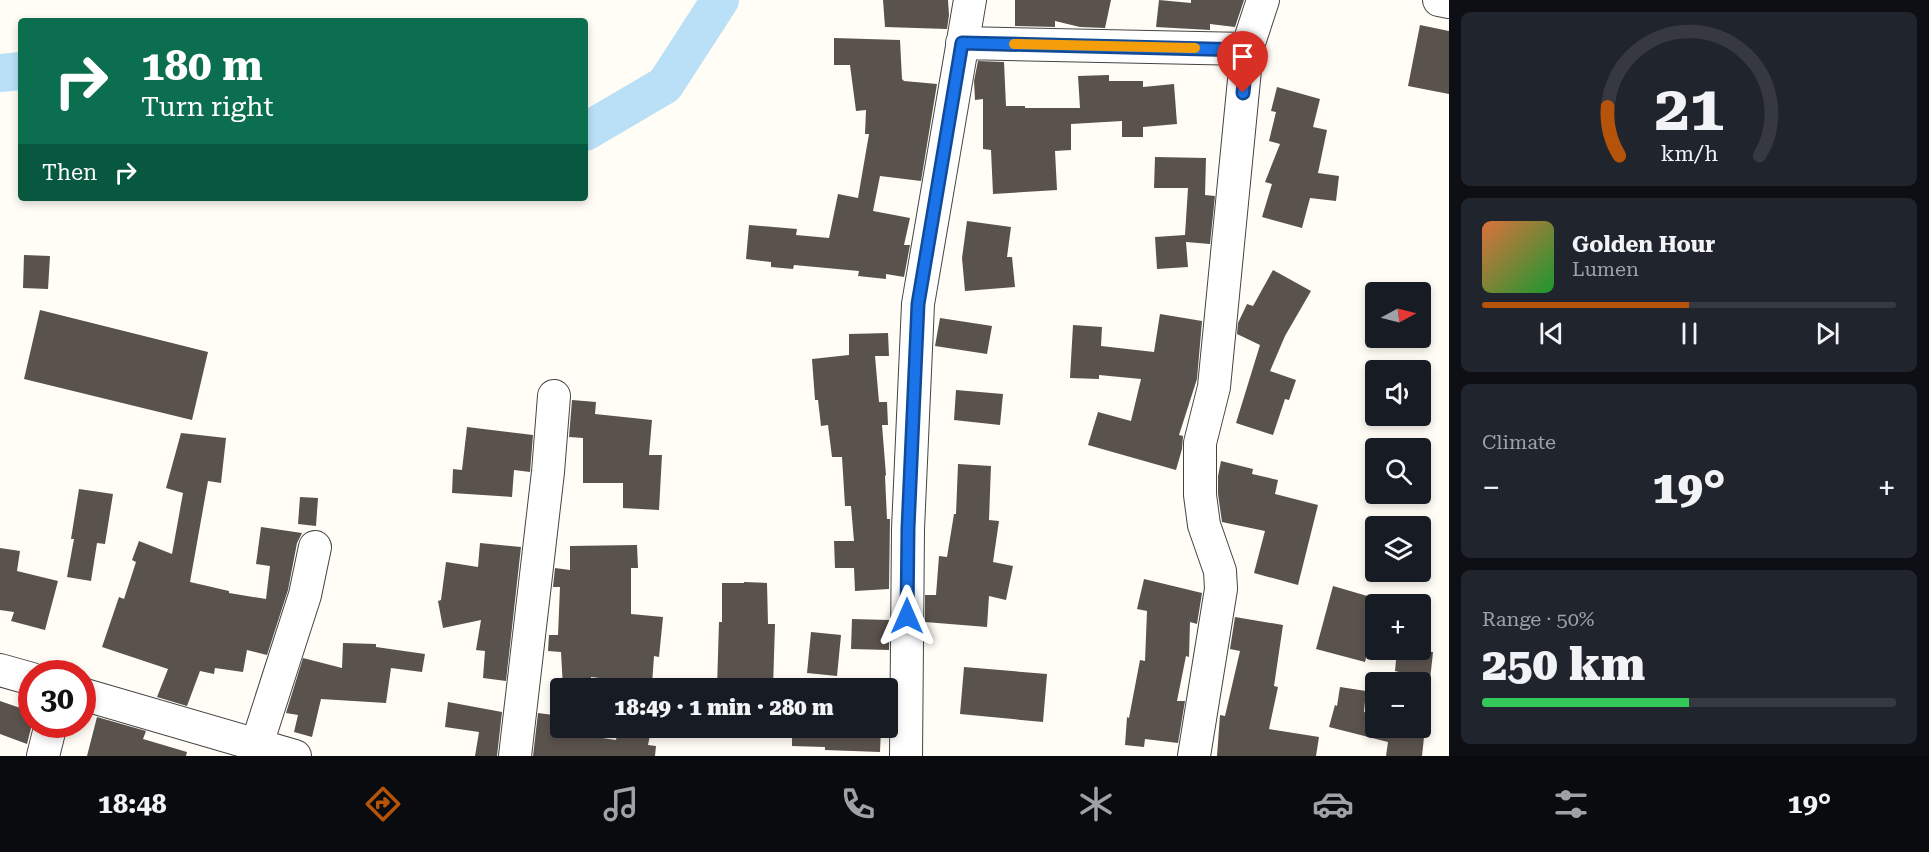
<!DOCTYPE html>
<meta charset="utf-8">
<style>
:root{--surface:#171b24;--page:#20242c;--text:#f1f3f6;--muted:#9ea1a6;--line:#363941;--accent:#b45309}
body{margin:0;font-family:"Roboto Serif",serif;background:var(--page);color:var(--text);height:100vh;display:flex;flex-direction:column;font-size:22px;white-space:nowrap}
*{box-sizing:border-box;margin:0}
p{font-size:20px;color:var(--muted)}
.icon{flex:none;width:33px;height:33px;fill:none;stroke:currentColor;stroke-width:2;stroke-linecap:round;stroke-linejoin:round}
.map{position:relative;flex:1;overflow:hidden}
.sheet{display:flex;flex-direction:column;gap:12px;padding:12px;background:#0d0f14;width:480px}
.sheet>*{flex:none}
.guide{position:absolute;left:18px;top:18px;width:570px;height:183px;border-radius:6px;box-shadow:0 3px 9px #0003;background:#0b6e4f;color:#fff;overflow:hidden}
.needle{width:39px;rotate:83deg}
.controls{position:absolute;left:1365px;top:282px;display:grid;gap:12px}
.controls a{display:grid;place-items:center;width:66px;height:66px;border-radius:6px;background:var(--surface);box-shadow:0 3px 9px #0003;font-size:30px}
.speed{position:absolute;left:18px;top:660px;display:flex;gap:12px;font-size:30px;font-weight:700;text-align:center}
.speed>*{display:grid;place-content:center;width:78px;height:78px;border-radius:50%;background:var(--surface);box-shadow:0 3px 9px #0003;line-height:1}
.speed .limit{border:9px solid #d22;background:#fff;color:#111}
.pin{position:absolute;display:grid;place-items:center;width:51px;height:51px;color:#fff;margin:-62px -26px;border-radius:50% 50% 50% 0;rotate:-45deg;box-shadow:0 0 6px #0007}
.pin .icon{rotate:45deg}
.me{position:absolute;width:66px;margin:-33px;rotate:0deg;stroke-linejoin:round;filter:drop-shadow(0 0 4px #0008)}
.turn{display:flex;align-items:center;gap:21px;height:126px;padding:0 24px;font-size:27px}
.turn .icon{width:78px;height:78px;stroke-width:2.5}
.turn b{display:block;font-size:42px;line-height:51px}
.then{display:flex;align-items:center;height:57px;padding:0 24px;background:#0003;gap:12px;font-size:22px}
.big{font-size:45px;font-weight:800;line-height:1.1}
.sheet .tile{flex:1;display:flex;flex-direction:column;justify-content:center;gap:9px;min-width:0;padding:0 21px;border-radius:9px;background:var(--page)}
.sheet .dial{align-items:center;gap:0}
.dial svg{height:156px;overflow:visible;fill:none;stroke:var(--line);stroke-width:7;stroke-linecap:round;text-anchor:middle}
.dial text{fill:var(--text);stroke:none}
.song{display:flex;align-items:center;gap:18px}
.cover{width:72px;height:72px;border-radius:9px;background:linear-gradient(135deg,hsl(20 70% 55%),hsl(130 70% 35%))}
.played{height:6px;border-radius:3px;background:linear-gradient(90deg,var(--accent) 50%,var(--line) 50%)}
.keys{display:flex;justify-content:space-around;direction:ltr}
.heat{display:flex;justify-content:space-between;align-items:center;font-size:33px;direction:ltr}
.charge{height:9px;border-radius:4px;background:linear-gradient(90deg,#34c759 50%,var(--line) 0)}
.trip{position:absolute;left:550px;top:678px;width:348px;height:60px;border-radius:6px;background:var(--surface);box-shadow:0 3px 9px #0003;font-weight:800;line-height:60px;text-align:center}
.menu{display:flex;height:96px;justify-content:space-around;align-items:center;background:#090b0e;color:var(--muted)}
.menu .icon{width:42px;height:42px}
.menu .active{color:var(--accent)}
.menu b{font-size:27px;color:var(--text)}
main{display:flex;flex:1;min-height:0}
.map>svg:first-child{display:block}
</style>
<main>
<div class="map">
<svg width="1449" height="756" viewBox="0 0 1449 756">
<rect width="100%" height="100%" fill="#fffdf5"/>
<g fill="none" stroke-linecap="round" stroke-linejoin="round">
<!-- river -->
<path stroke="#b9e0f7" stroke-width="38" d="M0,73L21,71
M585,132L665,85L720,0"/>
</g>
<!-- building -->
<path fill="#5a524d" d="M883,0H948L949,15L947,29L885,27Z
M1015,0H1111L1105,28L1080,27L1055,21V27L1015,26Z
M1159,0L1191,3V0H1244L1235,27L1210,24V30L1156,27Z
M1420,25L1449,31V94L1408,86Z
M834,38L900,40L902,79L904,81L937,84L921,181L880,176L873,211L910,218L904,245H910L904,277L886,274V279L858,276L859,271L794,265L793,269L771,267V262L746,259L749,225L797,229L796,235L829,238L838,194L858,198L869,134H865L866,110L856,111L850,65H834Z
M978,61L1004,62L1006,106H1025V108H1080L1078,76L1109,75V81H1143V87L1174,84L1177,124L1143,127V137H1122V121L1071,124V150L1055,151L1057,190L993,194L991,150L983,149V99L975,100L974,81Z
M1277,87L1320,99L1313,127L1327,130L1318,173L1339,176L1336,201L1310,198L1302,228L1262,217L1272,184L1265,182L1280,144L1269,141L1276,112L1271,111Z
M1155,157L1206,158L1205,195L1215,196L1210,244L1186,242L1188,267L1157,269L1155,237L1185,235L1188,188H1154Z
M967,221L1011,227L1007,257H1012L1015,287L965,291L962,258Z
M24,255L50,256L48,289L23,288Z
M1273,270L1311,291L1285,336L1270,371L1296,380L1289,400L1285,399L1273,435L1236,423L1260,345L1237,334L1238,323L1247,304L1253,306Z
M40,310L208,352L192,420L24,379Z
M1160,314L1202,321L1197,379L1179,435L1183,436L1182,449L1176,470L1088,445L1098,412L1131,421L1141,379L1099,375V379L1070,378L1073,325L1102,327L1101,346L1154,352Z
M940,318L992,326L987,354L935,346Z
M888,333L889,356H875L879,402H887L888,425H882L886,475L885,476L887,519H890L889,589L855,591L854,568H835L834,541H854L851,506H845L842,457H832L828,425L821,426L818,400H815L812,359L849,355V334Z
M956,390L1003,394L1000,425L954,420Z
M572,400L596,402L595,414L652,420L649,455H662L659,510L623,508V483H583V438L569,437Z
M467,427L533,435L530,472L514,470L512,497L452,493L453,469L462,470Z
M181,433L226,438L221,483L208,481L190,582L229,591V593L266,599L270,566L256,564L261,527L302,533L297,543L288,590L267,655L247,650L243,672L215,668L214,674L200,671L187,706L157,697L168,669L102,647L119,597L124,599L136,562L132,560L139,541L172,554L183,493L166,488Z
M1221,461L1253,469L1252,474L1278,480L1275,494L1318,505L1298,585L1254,573L1265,531L1222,522L1218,494V476Z
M958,464L991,466L989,520L999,521L993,562L1013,566L1006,600L989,596L987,627L925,622V595H936L939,556L947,557L954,514H956Z
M79,489L113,494L105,544L97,543L91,581L67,577L74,539H71Z
M300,497L318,498L316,526L298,524Z
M480,543L521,547L506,681L483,678L485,651L476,650L481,620L443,628L438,601L441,600L446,562L478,567Z
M637,545L638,568H631V614L663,617L659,657L654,656L652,684L591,677V687L563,688L561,652L548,651L549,635H558L560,587H553L555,568L570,570V546Z
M0,548L20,551L17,571L58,581L45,630L11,621L14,612L0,610Z
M1144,579L1202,593L1197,624L1190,622L1189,657L1186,656L1177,701H1185L1178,743L1145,739L1144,747L1125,745L1127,717L1129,718L1140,660L1145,661L1147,611L1137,609Z
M744,582L767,583L768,624H775L773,688H717L719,622H722V583H744Z
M1333,586L1381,600L1379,604H1376V619L1365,662L1316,649Z
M1235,617L1283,625L1274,686L1278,687L1269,729L1319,737L1316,756H1217L1220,715L1225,716L1240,651L1230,649Z
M852,619L889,620V650L851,649Z
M811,632L841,635L837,676L807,673Z
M343,643L376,644V647L425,654L422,672L391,668L386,703L321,699L312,737L294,732L298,715L286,713L303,658L342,668Z
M1397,650L1433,652L1430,680L1395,671Z
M964,667L1047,674L1043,722L960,714Z
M1340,687L1366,691L1364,712L1376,716V728H1425L1422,756H1386L1388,742L1329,727L1335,705L1337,706Z
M0,701L32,712V724L27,744L0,734Z
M448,702L502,712L497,756H475L479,732L445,727Z
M538,713L561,716V728H584L582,735L616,740L618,729L650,735L648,745L656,746L655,756H533Z
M97,717L146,731L143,739L187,752L186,756H87Z
M792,728H881L880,752L825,750V747L792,746Z"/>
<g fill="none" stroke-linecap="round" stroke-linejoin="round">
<!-- minor casing -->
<g stroke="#444" stroke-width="34">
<path id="minor" d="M1439,0L1449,2
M962,43L1247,49
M0,670L32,679
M82,694L295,756
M257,744L305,595L315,547
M43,756L51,724
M515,756L548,472L554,396
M906,756L908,529L918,304L970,0
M1194,756L1221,589L1220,571L1204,525L1200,495V443L1214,387L1247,49L1263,0"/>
</g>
<!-- minor -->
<use href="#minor" stroke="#fff" stroke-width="32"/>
</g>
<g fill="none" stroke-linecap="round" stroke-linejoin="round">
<!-- route casing -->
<g stroke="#114b97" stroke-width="15">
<path id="route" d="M907,616L908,528L918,304L962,43L1247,50L1243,93"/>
</g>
<!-- route -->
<use href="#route" stroke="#1a73e8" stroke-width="10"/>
<!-- slow -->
<path stroke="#f59e0b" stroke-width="10" d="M1014,44L1195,48"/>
</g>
</svg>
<div class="controls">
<a><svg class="needle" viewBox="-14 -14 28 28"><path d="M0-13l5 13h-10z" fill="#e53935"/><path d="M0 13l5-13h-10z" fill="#9ea1a6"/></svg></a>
<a><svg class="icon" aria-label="sound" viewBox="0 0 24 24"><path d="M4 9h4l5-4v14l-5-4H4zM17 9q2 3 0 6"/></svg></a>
<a><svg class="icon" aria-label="search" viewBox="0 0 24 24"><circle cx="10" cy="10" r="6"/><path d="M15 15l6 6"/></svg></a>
<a><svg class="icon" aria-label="layers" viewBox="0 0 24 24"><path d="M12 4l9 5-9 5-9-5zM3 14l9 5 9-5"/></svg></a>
<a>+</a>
<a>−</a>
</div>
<div class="speed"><div class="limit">30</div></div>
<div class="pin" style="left:1243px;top:93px;background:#d93025"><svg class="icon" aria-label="arrive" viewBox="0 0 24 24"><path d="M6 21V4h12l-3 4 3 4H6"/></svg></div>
<svg class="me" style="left:907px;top:616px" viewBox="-20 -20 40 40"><path d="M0-17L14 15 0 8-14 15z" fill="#1a73e8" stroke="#fff" stroke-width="4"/></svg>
<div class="trip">18:49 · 1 min · 280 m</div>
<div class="guide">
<div class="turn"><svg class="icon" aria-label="right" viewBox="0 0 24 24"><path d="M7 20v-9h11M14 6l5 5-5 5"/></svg><div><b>180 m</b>Turn right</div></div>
<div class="then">Then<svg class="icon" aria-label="right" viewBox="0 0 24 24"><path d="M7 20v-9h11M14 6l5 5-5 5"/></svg></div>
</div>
</div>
<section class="sheet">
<div class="tile dial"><svg viewBox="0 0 100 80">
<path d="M14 69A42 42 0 1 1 86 69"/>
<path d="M14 69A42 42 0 0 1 8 44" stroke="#b45309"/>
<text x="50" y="56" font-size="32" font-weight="700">21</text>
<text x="50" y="72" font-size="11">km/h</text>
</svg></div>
<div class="tile">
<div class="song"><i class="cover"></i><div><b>Golden Hour</b><p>Lumen</p></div></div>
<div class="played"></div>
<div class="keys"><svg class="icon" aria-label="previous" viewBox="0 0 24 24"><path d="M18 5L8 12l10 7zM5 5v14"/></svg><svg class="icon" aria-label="pause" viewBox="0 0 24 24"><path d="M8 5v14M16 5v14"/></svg><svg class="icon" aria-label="next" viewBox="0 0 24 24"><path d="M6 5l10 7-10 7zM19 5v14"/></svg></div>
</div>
<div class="tile"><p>Climate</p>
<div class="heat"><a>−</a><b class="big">19°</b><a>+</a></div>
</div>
<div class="tile"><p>Range · 50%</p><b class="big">250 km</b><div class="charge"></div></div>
</section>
</main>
<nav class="menu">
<b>18:48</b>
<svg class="icon active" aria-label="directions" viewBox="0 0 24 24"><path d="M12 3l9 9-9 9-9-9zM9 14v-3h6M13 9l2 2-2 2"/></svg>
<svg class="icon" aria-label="music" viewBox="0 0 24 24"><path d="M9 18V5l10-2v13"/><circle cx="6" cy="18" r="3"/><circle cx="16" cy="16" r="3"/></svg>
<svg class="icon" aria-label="phone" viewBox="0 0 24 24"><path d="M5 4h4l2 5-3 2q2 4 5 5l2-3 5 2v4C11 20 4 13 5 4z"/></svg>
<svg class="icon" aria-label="climate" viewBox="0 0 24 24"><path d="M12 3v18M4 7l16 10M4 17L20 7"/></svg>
<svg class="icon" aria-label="car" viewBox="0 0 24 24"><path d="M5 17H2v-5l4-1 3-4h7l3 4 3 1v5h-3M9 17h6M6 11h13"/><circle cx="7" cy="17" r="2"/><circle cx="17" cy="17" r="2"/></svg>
<svg class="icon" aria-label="filters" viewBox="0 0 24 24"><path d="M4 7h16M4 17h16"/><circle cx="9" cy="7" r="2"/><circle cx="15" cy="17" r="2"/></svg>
<b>19°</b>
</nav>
